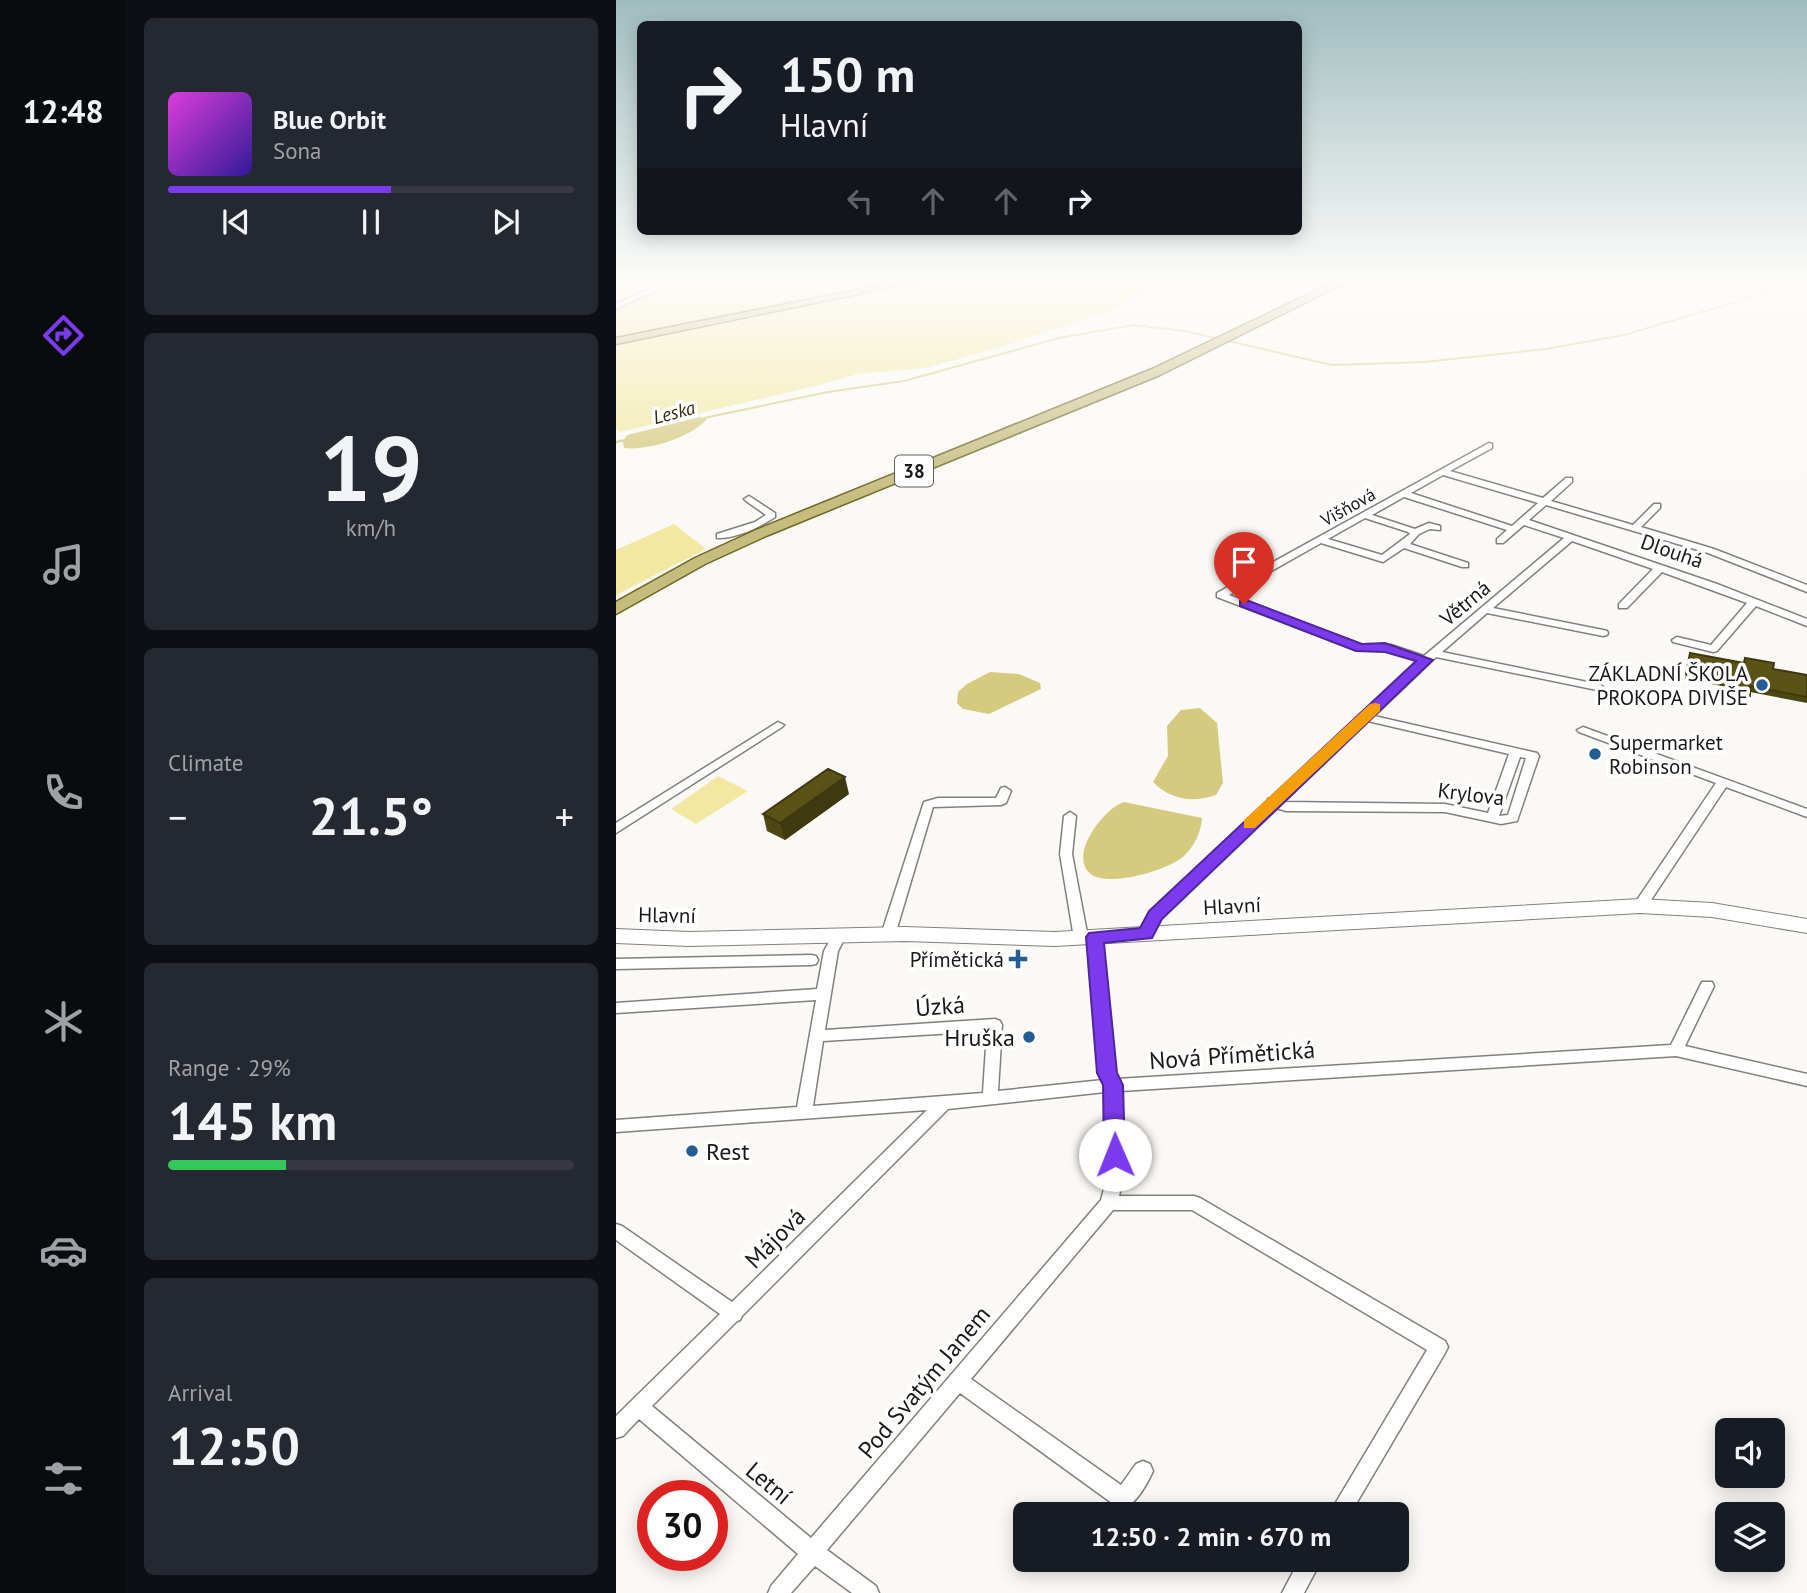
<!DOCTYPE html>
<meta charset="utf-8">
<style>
:root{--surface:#171b24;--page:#242831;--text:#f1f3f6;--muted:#9ea1a6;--line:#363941;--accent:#7c3aed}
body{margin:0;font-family:"PT Sans",sans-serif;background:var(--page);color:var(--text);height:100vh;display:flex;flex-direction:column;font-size:26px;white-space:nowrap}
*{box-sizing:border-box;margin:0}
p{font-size:23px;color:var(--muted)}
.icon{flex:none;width:38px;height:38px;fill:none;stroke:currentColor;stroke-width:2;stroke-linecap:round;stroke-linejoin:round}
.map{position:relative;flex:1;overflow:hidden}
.sheet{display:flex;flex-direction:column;gap:18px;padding:18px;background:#0d0f14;width:490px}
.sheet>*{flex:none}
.guide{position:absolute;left:21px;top:21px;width:665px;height:214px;border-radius:10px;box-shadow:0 4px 18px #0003;background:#171b24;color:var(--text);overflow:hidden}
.buttons{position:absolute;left:1099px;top:1418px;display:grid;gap:14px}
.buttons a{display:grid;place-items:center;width:70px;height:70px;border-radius:10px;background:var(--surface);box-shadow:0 4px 18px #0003;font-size:35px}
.speed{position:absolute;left:21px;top:1480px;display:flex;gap:14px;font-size:35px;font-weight:700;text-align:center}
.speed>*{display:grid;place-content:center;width:91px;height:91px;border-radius:50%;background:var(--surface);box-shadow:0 4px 18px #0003;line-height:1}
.speed .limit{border:10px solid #d22;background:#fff;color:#111}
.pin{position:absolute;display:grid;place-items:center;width:60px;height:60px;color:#fff;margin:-72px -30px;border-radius:50% 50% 50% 0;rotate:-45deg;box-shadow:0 0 7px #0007}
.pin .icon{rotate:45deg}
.me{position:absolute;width:77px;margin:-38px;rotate:359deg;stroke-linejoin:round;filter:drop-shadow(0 0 5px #0008)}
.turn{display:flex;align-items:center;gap:24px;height:147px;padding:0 28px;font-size:32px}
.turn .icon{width:91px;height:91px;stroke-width:2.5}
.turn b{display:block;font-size:49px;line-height:60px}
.lanes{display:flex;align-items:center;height:66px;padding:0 28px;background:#0003;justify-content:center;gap:35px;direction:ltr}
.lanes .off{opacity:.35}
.big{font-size:52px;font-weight:700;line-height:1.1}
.sheet .card{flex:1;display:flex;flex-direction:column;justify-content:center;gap:10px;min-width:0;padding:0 24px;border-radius:10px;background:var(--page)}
.sheet .dial{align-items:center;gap:0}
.dial b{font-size:91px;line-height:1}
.song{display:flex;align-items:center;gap:21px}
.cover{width:84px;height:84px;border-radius:10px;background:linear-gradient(135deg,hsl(300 70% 55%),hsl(250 70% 35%))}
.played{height:7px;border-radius:4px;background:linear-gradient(90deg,var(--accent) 55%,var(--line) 55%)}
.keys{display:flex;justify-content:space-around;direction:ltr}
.heat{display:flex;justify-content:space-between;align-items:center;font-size:38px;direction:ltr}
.charge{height:10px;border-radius:5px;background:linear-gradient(90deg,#34c759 29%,var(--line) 0)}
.trip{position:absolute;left:397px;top:1502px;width:396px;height:70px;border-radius:10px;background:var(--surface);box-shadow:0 4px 18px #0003;font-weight:700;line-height:70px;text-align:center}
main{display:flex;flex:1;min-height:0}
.tabs{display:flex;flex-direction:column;width:126px;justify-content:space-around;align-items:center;background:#090b0e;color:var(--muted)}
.tabs .icon{width:49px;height:49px}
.tabs .on{color:var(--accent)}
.tabs b{font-size:32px;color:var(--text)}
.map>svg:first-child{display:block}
</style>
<main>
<nav class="tabs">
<b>12:48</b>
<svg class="icon on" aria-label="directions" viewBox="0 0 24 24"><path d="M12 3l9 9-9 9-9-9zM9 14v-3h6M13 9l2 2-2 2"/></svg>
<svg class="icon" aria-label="music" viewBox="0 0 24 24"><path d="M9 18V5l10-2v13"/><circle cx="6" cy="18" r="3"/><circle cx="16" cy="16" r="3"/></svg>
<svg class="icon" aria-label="phone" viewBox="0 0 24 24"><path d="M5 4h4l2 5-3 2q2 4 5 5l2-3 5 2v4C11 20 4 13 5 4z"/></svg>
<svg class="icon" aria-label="climate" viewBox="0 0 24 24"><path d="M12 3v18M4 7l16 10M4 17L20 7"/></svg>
<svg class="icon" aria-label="car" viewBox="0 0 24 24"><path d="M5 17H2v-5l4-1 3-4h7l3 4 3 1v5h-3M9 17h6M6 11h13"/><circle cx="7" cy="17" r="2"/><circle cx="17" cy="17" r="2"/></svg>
<svg class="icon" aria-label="filters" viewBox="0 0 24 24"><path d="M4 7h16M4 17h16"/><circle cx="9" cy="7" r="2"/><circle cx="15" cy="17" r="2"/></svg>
</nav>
<section class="sheet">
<div class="card">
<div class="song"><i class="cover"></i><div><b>Blue Orbit</b><p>Sona</p></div></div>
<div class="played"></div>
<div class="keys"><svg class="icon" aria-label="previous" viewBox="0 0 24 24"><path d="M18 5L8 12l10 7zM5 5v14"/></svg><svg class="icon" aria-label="pause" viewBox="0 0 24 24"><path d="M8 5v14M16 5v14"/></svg><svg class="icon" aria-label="next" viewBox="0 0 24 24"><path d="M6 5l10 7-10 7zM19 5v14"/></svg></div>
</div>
<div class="card dial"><b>19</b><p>km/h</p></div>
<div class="card"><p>Climate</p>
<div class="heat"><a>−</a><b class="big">21.5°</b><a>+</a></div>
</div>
<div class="card"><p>Range · 29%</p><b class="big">145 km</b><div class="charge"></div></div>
<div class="card"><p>Arrival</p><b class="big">12:50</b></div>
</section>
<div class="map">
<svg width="1191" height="1593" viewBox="0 0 1191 1593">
<rect width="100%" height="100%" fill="#faf9f5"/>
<!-- green -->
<path fill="#f2e8a1" d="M0,279H55L0,304Z
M65,279H293L0,337V309Z
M326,279H559L492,311L388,346L310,368L241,374L207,384L4,432L0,429V345Z
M58,524L90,549L0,595V550Z
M102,776L132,791L80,824L55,809Z"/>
<!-- water -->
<path fill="#d5ca7e" d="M84,417L91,419C76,437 32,451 8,448L7,441L11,435Z
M374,672L403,674L424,683L425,689L373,714L347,709L341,703L342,692L351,684Z
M584,708L601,723L607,783L600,795C577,803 555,800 537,782L552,756L551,726L565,710Z
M508,802L586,818C585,832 579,845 568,856C553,870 495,887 476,875C450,857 488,808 508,802Z"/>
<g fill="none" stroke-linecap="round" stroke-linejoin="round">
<!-- stream-far1 -->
<path stroke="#d5ca7e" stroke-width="2" d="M88,418L212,392L288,381L443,338L518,325L569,331L716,365L808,362L930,349L1008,335L1191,281"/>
<!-- stream -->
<path stroke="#d5ca7e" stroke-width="2.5" d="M0,442L10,440"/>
<!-- minor casing -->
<g stroke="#81807c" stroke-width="3">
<path id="minor" d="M56,279H64L0,309V304Z
M873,443L876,444V448L834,471L927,498L950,478H956V482L935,501L1017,525L1038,504H1044V508L1025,527L1098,549L1191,585V592L1092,553L930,505L913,520L1101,584L1191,619V626L1140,606L1101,651L1097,652L1057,642L1056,640L1061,637L1095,645L1131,603L1046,572L1011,608H1003V604L1037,569L956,541L877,608L987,630L991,631L992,633L991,635L987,636L871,613L826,652L981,684L985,685L987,687L985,689L981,690L820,657L758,716L921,753L923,756L901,821L885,824L829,812L670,811L660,808L545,918L535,937H525L523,934L534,912L651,803L652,799L656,798L803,661L774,651L740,650L601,597V593ZM827,475L922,503L896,526L795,493ZM788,497L891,530L881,539V543H887L908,525L948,538L808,656L775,645H745L613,595L705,543L767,562L788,548L846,567H852V563L794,544L803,534L814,529L824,530V526L813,523L799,529L756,515ZM749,518L792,532L794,534L766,555L712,539ZM752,721L893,754L872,813L829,804L667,802ZM904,757L910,758L892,815L883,816Z
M133,496L159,513V517C144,527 119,539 101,538V534L139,522L150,515L130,501L128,499Z
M162,722L168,725L166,727L0,833V823Z
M967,727L1191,809V817L1110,787L1029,909H1019L1017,906L1019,903L1100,783L963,732L961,730Z
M389,787L395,791L390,803L385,805L317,807L279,935L277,938H267L265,935L308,802L322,798H380L385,788Z
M454,812L460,816L456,854L472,938L470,941H460L458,938L444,854L448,816Z
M223,931L228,933L230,936L222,951L209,1030L379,1019L384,1021L386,1025L382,1091L487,1080L483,1073L472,937L474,934H484L486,937L499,1073L501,1079L1055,1045L1084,986L1086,982H1096L1098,986L1069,1046L1191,1074V1086L1060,1056L505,1091L507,1178L503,1196H578L584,1198L829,1341L832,1347L829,1353L734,1514H713L811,1350L576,1210H497L355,1379L505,1485L520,1464L527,1461L534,1464L537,1471C531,1484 520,1504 507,1509L500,1506L344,1393L211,1550L260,1586L263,1593H236L199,1566L175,1593H152L155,1586L182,1554L23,1419L7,1436L0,1438V1416L104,1314L0,1240V1224L6,1226L116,1302L311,1110L0,1132V1120L181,1107L200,1000L0,1013V1003L201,989L208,951L218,933ZM371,1031L367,1093L197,1106L207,1041ZM489,1092L491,1178L485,1200L195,1538L36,1406L121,1321L124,1320L126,1316L332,1109Z
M195,955L200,956L202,960L200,964L195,965L0,969V959Z
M684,1559H706L688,1593H666Z"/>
</g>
<!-- secondary casing -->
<g stroke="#81807c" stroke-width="2">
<path id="secondary" d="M1024,899L1096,903L1191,919V933L1096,917L1024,913L439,946L289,941L73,946L0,943V929L73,932L289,927L439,932Z"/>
</g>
<!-- primary casing -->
<g stroke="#706622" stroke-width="3">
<path id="primary" d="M295,279H315L0,344V338Z
M724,279H737L544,375L150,536L89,564L0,614V602L79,558L140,530L536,369Z"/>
</g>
<!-- minor -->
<use href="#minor" fill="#fff" fill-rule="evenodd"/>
<!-- secondary -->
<use href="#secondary" fill="#fff" fill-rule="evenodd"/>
<!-- primary -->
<use href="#primary" fill="#c5bc7e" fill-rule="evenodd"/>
</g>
<!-- wall -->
<path fill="#4d4714" d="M1074,653L1128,663L1129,658L1157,669L1191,675V703L1134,692L1132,701L1119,699L1121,689L1069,679Z
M233,794L169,840L151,831L147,814Z"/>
<!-- shaded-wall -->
<path fill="#3f3910" d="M229,777L233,794L169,840L164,823Z"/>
<!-- building -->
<path fill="#5a5217" stroke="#3f3910" stroke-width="2" d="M1074,653L1128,663L1129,658L1158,663L1157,669L1191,675V697L1134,686V696L1121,693L1122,684L1070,674Z
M212,769L229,777L164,823L147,814Z"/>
<!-- sky -->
<linearGradient id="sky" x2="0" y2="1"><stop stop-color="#a0bdbe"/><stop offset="0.56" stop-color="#fdfcfa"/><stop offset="1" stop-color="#fdfcfa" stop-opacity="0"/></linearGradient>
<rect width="1191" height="502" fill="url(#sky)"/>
<!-- route -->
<path fill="#7c3aed" stroke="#51269a" stroke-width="2" d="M624,601H633L746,644L769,643L817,660L546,919L536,938L488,943L501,1073L507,1085L509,1155L506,1161L499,1164L491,1161L488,1155L487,1085L481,1073L470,937L473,933L524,928L533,911L800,661L769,652L740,651L624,606Z"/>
<!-- slow -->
<path fill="#f59e0b" d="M759,703L764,704V711L639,828H628V820L754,704Z"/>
<!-- markers -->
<g fill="#245d94" stroke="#fff" stroke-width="2.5">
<circle cx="1146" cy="685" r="7"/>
<circle cx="979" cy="754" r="7"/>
<path d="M398.5 948.5h7v7h7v7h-7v7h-7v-7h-7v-7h7z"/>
<circle cx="413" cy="1037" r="7"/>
<circle cx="76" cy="1151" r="7"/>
</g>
<g text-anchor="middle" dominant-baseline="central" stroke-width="7" stroke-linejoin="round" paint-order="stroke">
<!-- far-street labels -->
<g font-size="18" fill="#1a1918" stroke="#fff">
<text transform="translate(732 507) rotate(-29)">Višňová</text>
</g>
<!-- far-water labels -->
<g font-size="19" font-style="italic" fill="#312c0a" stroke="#fff">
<text transform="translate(58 412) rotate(-15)">Leska</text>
</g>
<!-- shield labels -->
<rect fill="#fff" stroke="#5f5e5d" stroke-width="2" x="279" y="455.5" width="38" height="31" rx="5"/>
<g font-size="19" font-weight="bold" fill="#1a1918">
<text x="298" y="471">38</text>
</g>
<!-- street labels -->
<g font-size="21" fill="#1a1918" stroke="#fff">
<text transform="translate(1056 551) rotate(19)">Dlouhá</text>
<text transform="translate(849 603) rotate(-40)">Větrná</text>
<text transform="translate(855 794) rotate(7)">Krylova</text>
<text transform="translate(616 906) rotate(-3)">Hlavní</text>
<text transform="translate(51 915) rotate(1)">Hlavní</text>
</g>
<!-- poi labels -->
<g font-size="21" fill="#1a1918" stroke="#fff" text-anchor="end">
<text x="1132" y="673">ZÁKLADNÍ ŠKOLA<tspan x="1132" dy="24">PROKOPA DIVIŠE</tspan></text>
<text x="993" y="742" text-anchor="start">Supermarket<tspan x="993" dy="24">Robinson</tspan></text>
<text x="388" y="959">Přímětická</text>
</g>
<!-- near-street labels -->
<g font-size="24" fill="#1a1918" stroke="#fff">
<text transform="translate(324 1006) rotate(-4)">Úzká</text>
<text transform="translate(616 1055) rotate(-4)">Nová Přímětická</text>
<text transform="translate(159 1238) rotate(-45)">Májová</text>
<text transform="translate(308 1382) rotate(-50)">Pod Svatým Janem</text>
<text transform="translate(153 1483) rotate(40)">Letní</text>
</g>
<!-- near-poi labels -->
<g font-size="24" fill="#1a1918" stroke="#fff" text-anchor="end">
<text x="399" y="1037">Hruška</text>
<text x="90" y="1151" text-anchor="start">Rest</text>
</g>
</g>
</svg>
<div class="buttons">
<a><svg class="icon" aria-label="sound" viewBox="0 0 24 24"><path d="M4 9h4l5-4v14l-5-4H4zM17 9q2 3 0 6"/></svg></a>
<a><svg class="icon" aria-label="layers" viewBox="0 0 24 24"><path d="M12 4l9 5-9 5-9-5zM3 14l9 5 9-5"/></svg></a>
</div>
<div class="speed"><div class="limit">30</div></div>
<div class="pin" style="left:628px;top:604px;background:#d93025"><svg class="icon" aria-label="arrive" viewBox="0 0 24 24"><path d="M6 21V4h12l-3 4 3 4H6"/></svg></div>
<svg class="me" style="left:499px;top:1155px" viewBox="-20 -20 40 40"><circle r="19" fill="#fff"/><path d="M0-13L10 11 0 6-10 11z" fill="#7c3aed"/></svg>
<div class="trip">12:50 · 2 min · 670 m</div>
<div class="guide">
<div class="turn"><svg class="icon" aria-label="right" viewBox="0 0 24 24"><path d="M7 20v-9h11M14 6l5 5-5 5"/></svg><div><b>150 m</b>Hlavní</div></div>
<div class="lanes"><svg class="icon off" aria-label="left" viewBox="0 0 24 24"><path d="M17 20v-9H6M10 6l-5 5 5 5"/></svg><svg class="icon off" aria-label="ahead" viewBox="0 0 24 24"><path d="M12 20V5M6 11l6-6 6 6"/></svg><svg class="icon off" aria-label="ahead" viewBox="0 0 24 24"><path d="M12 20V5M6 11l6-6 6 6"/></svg><svg class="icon" aria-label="right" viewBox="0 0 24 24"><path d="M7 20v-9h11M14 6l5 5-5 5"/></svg></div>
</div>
</div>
</main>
